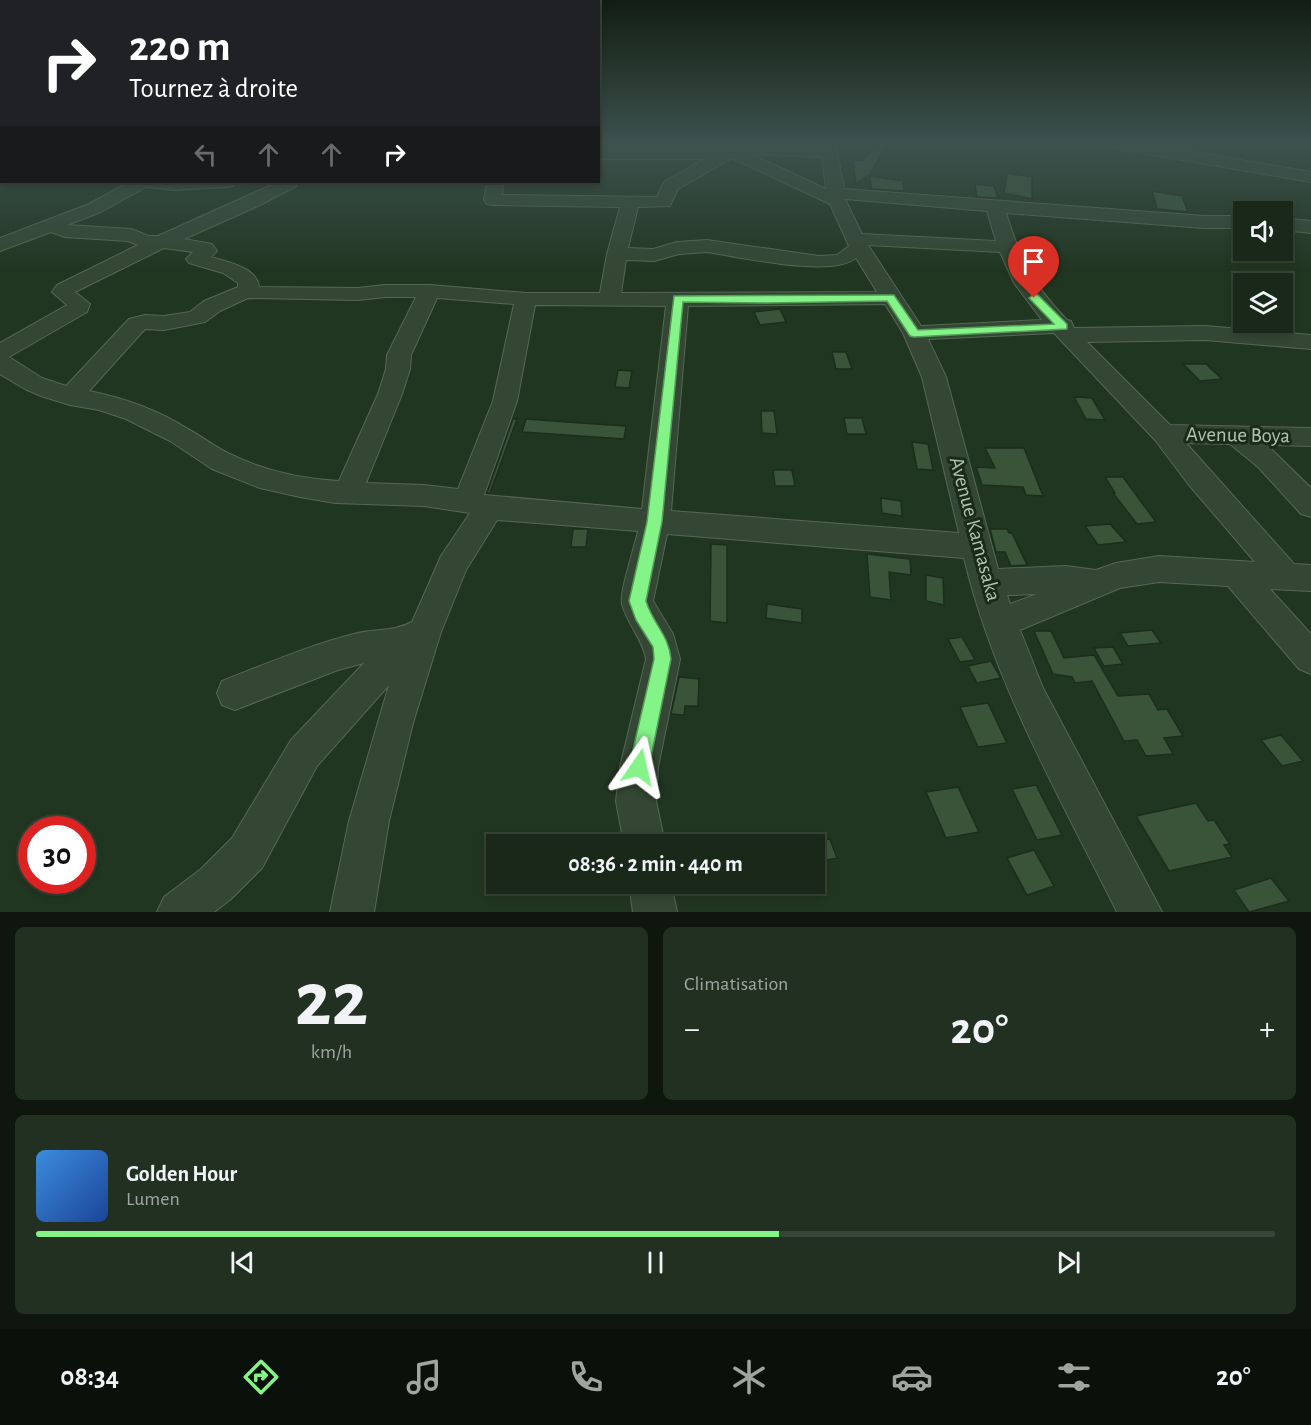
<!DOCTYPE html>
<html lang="fr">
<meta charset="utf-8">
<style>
:root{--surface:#192819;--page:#223022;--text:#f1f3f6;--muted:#9fa6a2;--line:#374438;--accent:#84f388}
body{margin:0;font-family:"Alegreya Sans",sans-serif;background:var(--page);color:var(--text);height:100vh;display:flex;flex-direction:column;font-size:22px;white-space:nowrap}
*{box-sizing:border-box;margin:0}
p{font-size:20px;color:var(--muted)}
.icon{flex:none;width:33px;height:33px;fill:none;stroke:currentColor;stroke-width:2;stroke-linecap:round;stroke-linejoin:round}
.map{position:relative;height:912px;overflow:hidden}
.details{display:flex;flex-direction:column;gap:15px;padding:15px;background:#0e160e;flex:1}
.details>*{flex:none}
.guide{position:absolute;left:0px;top:0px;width:600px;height:183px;box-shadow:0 3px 9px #0003,0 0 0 2px var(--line);background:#202124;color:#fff;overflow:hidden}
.tools{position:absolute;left:1233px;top:201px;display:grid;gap:12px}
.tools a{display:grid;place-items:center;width:60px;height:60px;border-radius:0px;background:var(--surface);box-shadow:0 3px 9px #0003,0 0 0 2px var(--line);font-size:30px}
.speed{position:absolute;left:18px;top:816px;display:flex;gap:12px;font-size:30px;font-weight:700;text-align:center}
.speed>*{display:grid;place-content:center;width:78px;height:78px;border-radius:50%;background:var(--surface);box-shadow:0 3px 9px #0003,0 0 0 2px var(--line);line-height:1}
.speed .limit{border:9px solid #d22;background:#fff;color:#111}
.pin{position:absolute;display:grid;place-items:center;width:51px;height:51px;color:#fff;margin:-62px -26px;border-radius:50% 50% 50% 0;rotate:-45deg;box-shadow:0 0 6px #0007}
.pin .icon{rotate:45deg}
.me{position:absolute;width:66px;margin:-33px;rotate:11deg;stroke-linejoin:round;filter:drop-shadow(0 0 4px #0008)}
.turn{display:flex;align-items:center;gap:21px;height:126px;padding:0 30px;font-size:27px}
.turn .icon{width:78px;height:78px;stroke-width:2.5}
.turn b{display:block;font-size:42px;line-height:51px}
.lanes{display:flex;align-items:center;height:57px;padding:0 30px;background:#0003;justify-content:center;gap:30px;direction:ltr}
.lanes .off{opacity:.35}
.big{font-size:45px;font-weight:700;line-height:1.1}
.details .card{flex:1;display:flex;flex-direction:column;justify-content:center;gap:9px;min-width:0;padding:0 21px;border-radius:9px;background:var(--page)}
.details .dial{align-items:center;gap:0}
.dial b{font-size:78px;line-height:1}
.song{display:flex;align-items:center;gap:18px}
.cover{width:72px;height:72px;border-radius:9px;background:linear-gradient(135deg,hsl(210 70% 55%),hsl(220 70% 35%))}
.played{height:6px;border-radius:3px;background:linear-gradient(90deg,var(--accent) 60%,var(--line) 60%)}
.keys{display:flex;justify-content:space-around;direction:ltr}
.heat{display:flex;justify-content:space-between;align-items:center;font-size:33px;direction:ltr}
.details .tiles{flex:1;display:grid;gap:15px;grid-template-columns:1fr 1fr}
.card:last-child{grid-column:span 2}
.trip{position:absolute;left:486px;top:834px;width:339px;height:60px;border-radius:0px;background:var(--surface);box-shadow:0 3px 9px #0003,0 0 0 2px var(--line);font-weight:700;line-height:60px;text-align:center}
.dock{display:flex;height:96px;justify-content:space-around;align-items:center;background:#0a100a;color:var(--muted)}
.dock .icon{width:42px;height:42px}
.dock .on{color:var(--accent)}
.dock b{font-size:27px;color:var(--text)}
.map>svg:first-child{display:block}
</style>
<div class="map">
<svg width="1311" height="912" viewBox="0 0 1311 912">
<rect width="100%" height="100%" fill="#213621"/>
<!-- building -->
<path fill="#3a543a" stroke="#1c2d1c" stroke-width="1.5" d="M879,142H888L870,174L856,184L853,160L862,161Z
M1007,173L1032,177V199L1004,193Z
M870,176L903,181L904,191L871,189Z
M975,184L994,186L998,198L977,197Z
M1152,191L1182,196L1188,212L1157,209Z
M780,309L786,322L760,325L754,312Z
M832,352H846L852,369H836Z
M1183,364H1206L1222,379L1200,381Z
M618,370L632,371L629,388L615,387Z
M1074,397L1092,398L1105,420L1086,419Z
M761,411H774L777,434L762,433Z
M844,418H862L866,434H847Z
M513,419H517L490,493H487Z
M526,419L595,424L626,426L624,439L522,432Z
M912,442L928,444L933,470L917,469Z
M985,448H1024L1043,496L1026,495L1023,487L982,485L976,467L995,468Z
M773,470H792L795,486H775Z
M1105,477H1123L1156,522L1137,524L1113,493H1115Z
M881,498L901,501L902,516L882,513Z
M1110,524L1126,542L1098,545L1085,526Z
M573,529H588L586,547H571Z
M990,529H1007L1009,533H1012L1027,565L1011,566L1005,552H996Z
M711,544L727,545V623L710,621Z
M867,554L910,559L911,575L889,572L891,600L870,597Z
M926,575L943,578L944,605L926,601Z
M767,604L802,609V623L766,618Z
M1152,630L1161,643L1128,646L1120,633Z
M1034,631H1051L1064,658L1094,655L1118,696L1149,694L1158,710L1167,709L1183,736L1164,738L1173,754L1146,756L1137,740L1124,741L1092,681L1075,683L1072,677L1053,674Z
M962,637L975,660L960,662L948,639Z
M1113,647L1123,664L1104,666L1094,648Z
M991,661L1001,678L977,683L968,666Z
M679,677L699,679L698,706H685L684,715L671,714Z
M988,703L1007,743L978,747L960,707Z
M1281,735L1303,761L1282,766L1261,740Z
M1036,785L1062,835L1037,840L1012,789Z
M958,787L979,832L946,838L926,792Z
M1196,803L1208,821L1214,820L1230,844L1224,845L1232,857L1169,871L1136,816Z
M830,839L837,858L814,863V842Z
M1034,850L1054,886L1027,895L1007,858Z
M1271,878L1289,901L1249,912L1234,890Z"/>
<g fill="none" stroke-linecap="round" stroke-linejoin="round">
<!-- minor casing -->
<g stroke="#556855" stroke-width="2">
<path id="minor" d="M819,142H835L844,189L1204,216H1244V228H1204L1006,213C1021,261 1032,283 1067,320L1071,321L1074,328L1205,326L1311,335V349L1205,340L1087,342L1170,425L1311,428V446L1267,445L1311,488V517L1301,514L1258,467L1230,444L1186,443L1294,564L1311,565V591L1270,589L1311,634V674L1299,669L1228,586L1159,582L1120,588L1020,630L1043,688L1162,912H1117C1060,798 994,683 964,558L667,534L653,601L673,634L680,659L658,767L656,801L665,844H624L616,801L620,767L646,659C643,639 627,624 622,604C619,593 635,546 638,531L497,520L466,570L441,632L413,723L389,821L374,912H330L349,821L389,685L317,766L262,868L231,899L214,912H157L164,897L201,869L232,838L291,740L364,663L338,670L235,710L222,705L217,693L222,681C266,664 312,644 358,633C376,629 395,631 412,622L441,556L470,513L424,506L335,503L300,497L260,488L212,469L170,441L126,419L99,410L70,405L41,396L25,389L0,374V343L67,305L52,292L57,285L138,245L128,241L65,237L51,232L0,251V238L89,204L130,182H235L233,186L227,187L174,190L146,187L101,212L67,225L131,229L149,236H158L278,182H298L296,186L260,205L184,239L212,244L217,251L211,257C227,262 257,267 259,287L358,288L385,285H430L526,293H600L607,254L620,207L493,205L487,204L484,200L487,182H503L502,195L657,197L664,182L704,159H598V149H735L752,144L820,148ZM751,154L822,157L826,189ZM730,159H734L830,204L849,246L837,255L819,256L707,240L677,242L653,249L628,248L638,207L670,206L678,189ZM845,199L987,211L996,241L862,234ZM868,245L1000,252L1014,283L1042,320L921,326ZM164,248L193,252L186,259L189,263L223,273L238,283V287L204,301L190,312L164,316L145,315L129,319L66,386L42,378L9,357L87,312L90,304L75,292ZM707,252C741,257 831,278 856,258L877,292L621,293L626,260L654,261L679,254ZM385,297H416L387,355L386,369L378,394L339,481C302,479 265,471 232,455C216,448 203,437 188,429C158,410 124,398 89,391L145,329L164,330L205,322L220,311L248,298L358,300ZM437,298L514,304L493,401L458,489L424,485L366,483L402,394L410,369L411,355ZM885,304L903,333L922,377L959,533L671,511L688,306ZM535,305L666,306L642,509L484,495L517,401ZM1054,333L1155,440L1189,485L1255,562L1159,556L1116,563L1096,570L1066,566L998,569L946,377L928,339ZM1037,594L1010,604L1007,595Z
M1099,142H1136L1311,172V182L1107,147Z
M1282,218L1311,221V233L1282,230Z
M629,884H671L677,912H633Z"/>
</g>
<!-- minor -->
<use href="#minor" fill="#344734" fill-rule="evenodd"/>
</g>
<!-- sky -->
<linearGradient id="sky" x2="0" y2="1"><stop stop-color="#121e12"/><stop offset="0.53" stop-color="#3d524e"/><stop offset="1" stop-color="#3d524e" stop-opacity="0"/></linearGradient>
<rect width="1311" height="270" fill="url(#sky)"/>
<!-- route -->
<path fill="#84f388" stroke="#569e58" stroke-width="1.5" d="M1034,294L1038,295L1067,324V329L914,337L910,336L887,301L767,303L683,302L662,522L646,601C653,624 669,635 671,659L649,767L646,774L639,777L632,774L629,767L654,659L653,647L636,620L629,601L647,522L674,296L890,295H894L918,330L1054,324L1029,298Z"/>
<g text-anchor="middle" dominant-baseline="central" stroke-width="6" stroke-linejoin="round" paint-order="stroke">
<!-- street labels -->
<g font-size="21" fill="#afc4af" stroke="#1a2b1a">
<text transform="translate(1238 435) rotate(1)">Avenue Boya</text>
<text transform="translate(975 529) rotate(75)">Avenue Kamasaka</text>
</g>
</g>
</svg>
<div class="tools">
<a><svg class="icon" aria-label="sound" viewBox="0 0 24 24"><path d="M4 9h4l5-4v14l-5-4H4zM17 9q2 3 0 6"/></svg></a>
<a><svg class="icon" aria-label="layers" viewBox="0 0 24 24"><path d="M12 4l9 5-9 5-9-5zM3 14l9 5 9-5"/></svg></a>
</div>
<div class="speed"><div class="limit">30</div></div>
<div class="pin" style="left:1034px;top:298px;background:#d93025"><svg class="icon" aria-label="arrive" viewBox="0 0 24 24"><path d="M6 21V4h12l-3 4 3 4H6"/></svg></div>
<svg class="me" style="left:639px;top:767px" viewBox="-20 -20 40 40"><path d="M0-17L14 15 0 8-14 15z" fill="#84f388" stroke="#fff" stroke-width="4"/></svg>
<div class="trip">08:36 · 2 min · 440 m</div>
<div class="guide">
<div class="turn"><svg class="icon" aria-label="right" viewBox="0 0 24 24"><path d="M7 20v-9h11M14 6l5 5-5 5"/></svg><div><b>220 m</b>Tournez à droite</div></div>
<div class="lanes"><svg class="icon off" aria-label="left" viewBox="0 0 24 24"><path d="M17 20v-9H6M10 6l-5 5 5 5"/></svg><svg class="icon off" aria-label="ahead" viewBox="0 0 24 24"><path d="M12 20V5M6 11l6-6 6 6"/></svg><svg class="icon off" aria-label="ahead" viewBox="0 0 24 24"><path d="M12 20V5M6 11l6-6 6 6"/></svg><svg class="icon" aria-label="right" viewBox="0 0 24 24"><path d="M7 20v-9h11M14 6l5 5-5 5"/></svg></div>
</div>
</div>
<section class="details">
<div class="tiles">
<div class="card dial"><b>22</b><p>km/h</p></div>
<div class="card"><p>Climatisation</p>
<div class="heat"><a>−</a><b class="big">20°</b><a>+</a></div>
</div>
<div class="card">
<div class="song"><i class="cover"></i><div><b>Golden Hour</b><p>Lumen</p></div></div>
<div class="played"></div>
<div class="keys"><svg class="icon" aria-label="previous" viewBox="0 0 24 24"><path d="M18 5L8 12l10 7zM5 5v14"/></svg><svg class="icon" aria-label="pause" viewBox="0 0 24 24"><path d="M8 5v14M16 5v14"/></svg><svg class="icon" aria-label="next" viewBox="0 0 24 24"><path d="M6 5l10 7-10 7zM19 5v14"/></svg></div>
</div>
</div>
</section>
<nav class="dock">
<b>08:34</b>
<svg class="icon on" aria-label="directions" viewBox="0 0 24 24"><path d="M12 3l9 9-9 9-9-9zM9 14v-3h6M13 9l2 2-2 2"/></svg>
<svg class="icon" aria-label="music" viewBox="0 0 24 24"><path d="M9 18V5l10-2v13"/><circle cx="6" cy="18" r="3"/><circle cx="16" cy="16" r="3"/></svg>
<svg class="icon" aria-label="phone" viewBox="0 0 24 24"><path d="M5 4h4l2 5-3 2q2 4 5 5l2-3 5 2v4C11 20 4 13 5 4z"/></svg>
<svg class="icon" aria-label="climate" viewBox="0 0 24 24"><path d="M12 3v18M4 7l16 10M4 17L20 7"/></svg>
<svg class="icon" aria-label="car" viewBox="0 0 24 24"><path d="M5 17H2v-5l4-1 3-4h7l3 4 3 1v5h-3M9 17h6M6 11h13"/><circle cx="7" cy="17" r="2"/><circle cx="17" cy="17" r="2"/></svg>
<svg class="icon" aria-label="filters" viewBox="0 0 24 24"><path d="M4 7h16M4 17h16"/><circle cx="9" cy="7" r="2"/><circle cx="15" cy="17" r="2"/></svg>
<b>20°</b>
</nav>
